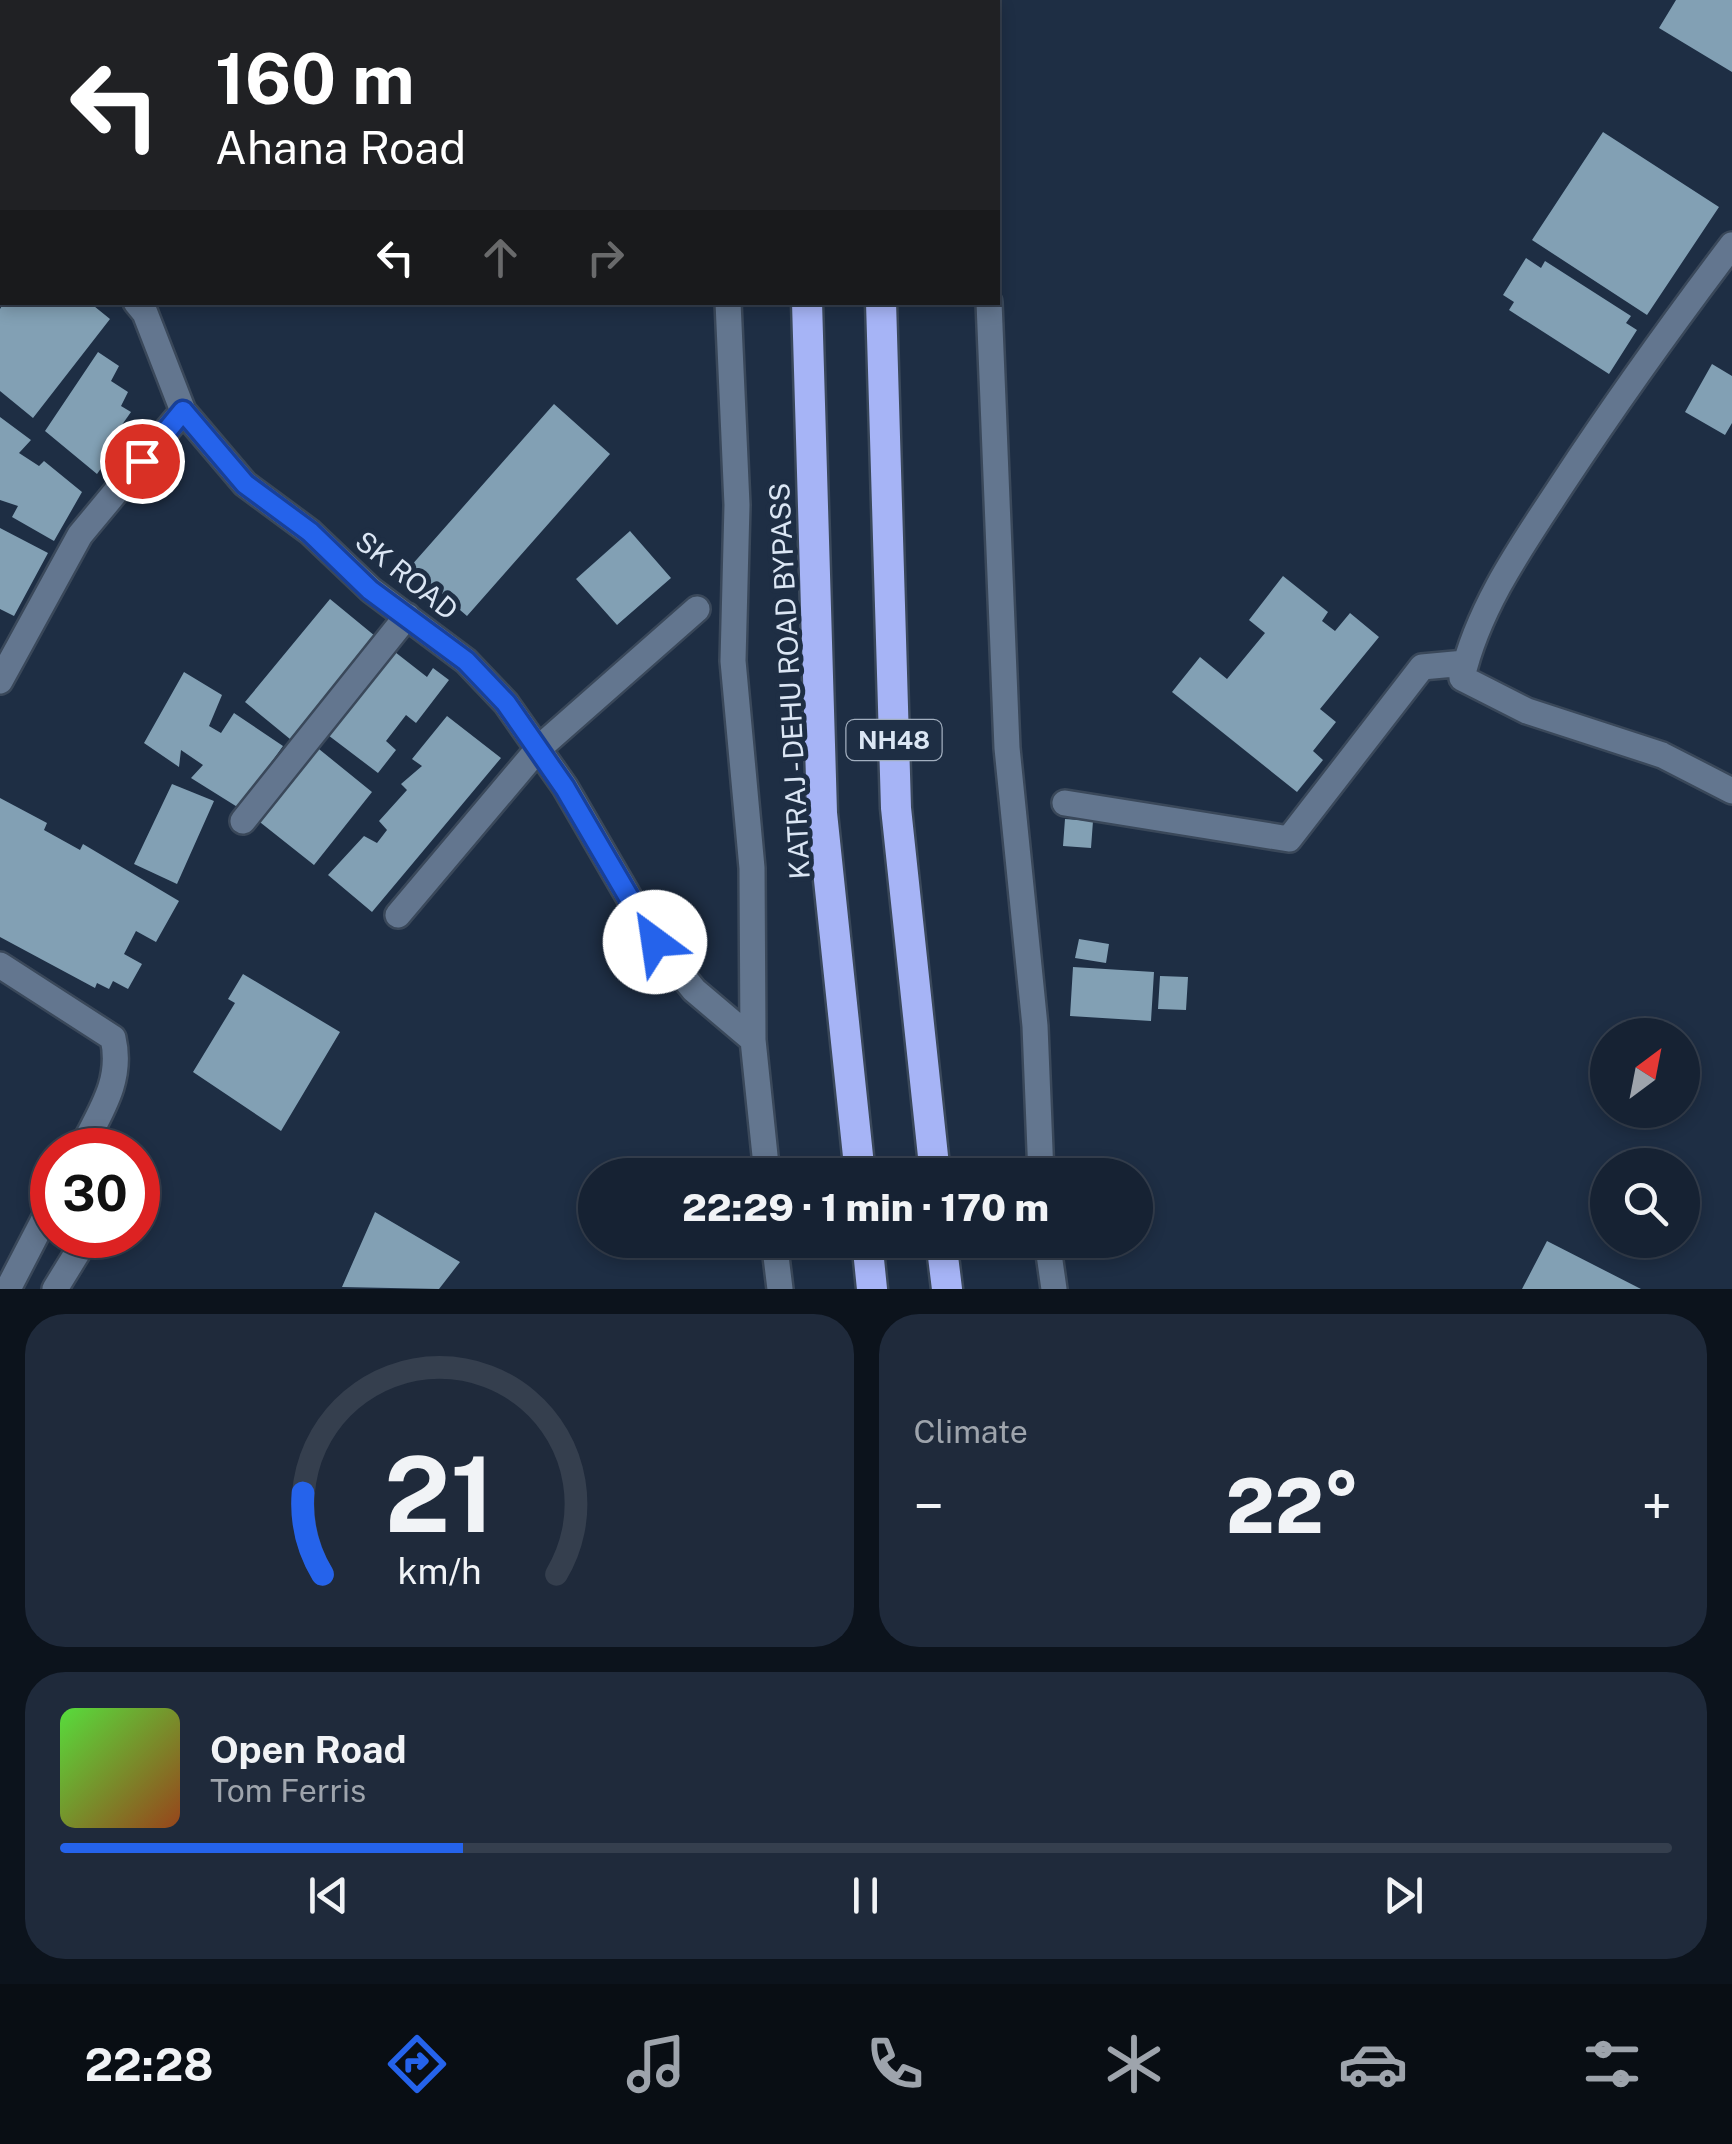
<!DOCTYPE html>
<meta charset="utf-8">
<style>
:root{--surface:#162233;--page:#1f2a3b;--text:#f1f3f6;--muted:#9ea4ac;--line:#353f4e;--accent:#2563eb}
body{margin:0;font-family:"Public Sans",sans-serif;background:var(--page);color:var(--text);height:100vh;display:flex;flex-direction:column;font-size:38px;white-space:nowrap}
*{box-sizing:border-box;margin:0}
p{font-size:32px;color:var(--muted)}
.icon{flex:none;width:55px;height:55px;fill:none;stroke:currentColor;stroke-width:2;stroke-linecap:round;stroke-linejoin:round}
.map{position:relative;height:1289px;overflow:hidden}
.panel{display:flex;flex-direction:column;gap:25px;padding:25px;background:#0c131c;flex:1}
.panel>*{flex:none}
.banner{position:absolute;left:0px;top:0px;width:1000px;height:305px;box-shadow:0 5px 15px #0003,0 0 0 2px var(--line);background:#202124;color:#fff;overflow:hidden}
.needle{width:65px;rotate:32deg}
.fabs{position:absolute;left:1590px;top:1018px;display:grid;gap:20px}
.fabs a{display:grid;place-items:center;width:110px;height:110px;border-radius:50%;background:var(--surface);box-shadow:0 5px 15px #0003,0 0 0 2px var(--line);font-size:50px}
.speed{position:absolute;left:30px;top:1128px;display:flex;gap:20px;font-size:50px;font-weight:700;text-align:center}
.speed>*{display:grid;place-content:center;width:130px;height:130px;border-radius:50%;background:var(--surface);box-shadow:0 5px 15px #0003,0 0 0 2px var(--line);line-height:1}
.speed .limit{border:15px solid #d22;background:#fff;color:#111}
.pin{position:absolute;display:grid;place-items:center;width:85px;height:85px;color:#fff;margin:-42px;border:5px solid #fff;border-radius:50%;box-shadow:0 2px 10px #0007}
.me{position:absolute;width:110px;margin:-55px;rotate:329deg;stroke-linejoin:round;filter:drop-shadow(0 0 8px #0008)}
.turn{display:flex;align-items:center;gap:35px;height:210px;padding:0 50px;font-size:45px}
.turn .icon{width:130px;height:130px;stroke-width:2.5}
.turn b{display:block;font-size:70px;line-height:85px}
.lanes{display:flex;align-items:center;height:95px;padding:0 50px;background:#0003;justify-content:center;gap:50px;direction:ltr}
.lanes .off{opacity:.35}
.big{font-size:75px;font-weight:800;line-height:1.1}
.panel .tile{flex:1;display:flex;flex-direction:column;justify-content:center;gap:15px;min-width:0;padding:0 35px;border-radius:40px;background:var(--page)}
.panel .dial{align-items:center;gap:0}
.dial svg{height:260px;overflow:visible;fill:none;stroke:var(--line);stroke-width:7;stroke-linecap:round;text-anchor:middle}
.dial text{fill:var(--text);stroke:none}
.song{display:flex;align-items:center;gap:30px}
.cover{width:120px;height:120px;border-radius:15px;background:linear-gradient(135deg,hsl(110 70% 55%),hsl(20 70% 35%))}
.played{height:10px;border-radius:5px;background:linear-gradient(90deg,var(--accent) 25%,var(--line) 25%)}
.keys{display:flex;justify-content:space-around;direction:ltr}
.heat{display:flex;justify-content:space-between;align-items:center;font-size:55px;direction:ltr}
.panel .tiles{flex:1;display:grid;gap:25px;grid-template-columns:1fr 1fr}
.tile:last-child{grid-column:span 2}
.trip{position:absolute;left:578px;top:1158px;width:575px;height:100px;border-radius:50px;background:var(--surface);box-shadow:0 5px 15px #0003,0 0 0 2px var(--line);font-weight:800;line-height:100px;text-align:center}
.tab-bar{display:flex;height:160px;justify-content:space-around;align-items:center;background:#090e14;color:var(--muted)}
.tab-bar .icon{width:70px;height:70px}
.tab-bar .on{color:var(--accent)}
.tab-bar b{font-size:45px;color:var(--text)}
.map>svg:first-child{display:block}
</style>
<div class="map">
<svg width="1732" height="1289" viewBox="0 0 1732 1289">
<rect width="100%" height="100%" fill="#1e2e44"/>
<!-- building -->
<path fill="#82a0b4" d="M1676,0H1732V72L1659,28Z
M1603,132L1719,207L1647,315L1532,240Z
M1526,258L1541,268L1545,261L1631,316L1626,323L1637,330L1609,374L1509,310L1514,302L1503,295Z
M4,302H89L110,319L33,418L0,391V309Z
M98,352L119,366L111,381L128,392L121,406L131,412L119,429L126,433L97,474L45,431Z
M1712,364L1732,376V423L1725,435L1685,412Z
M554,404L610,454L467,616L410,567Z
M0,417L31,440L19,453L39,466L44,461L82,492L54,541L12,517L18,506L0,500Z
M0,528L48,553L14,616L0,609Z
M630,531L671,578L617,625L576,579Z
M1283,576L1328,612L1322,621L1335,631L1350,613L1379,637L1320,709L1336,722L1313,751L1323,760L1297,792L1172,692L1200,657L1227,679L1265,633L1249,620Z
M330,599L375,636L290,739L245,702Z
M395,652L427,677L433,668L449,680L416,723L406,715L386,741L396,750L378,773L324,732L341,709L347,714Z
M184,672L222,695L209,726L221,733L234,713L283,746L239,808L191,778L203,765L181,750L179,767L144,743Z
M447,716L501,758L372,912L328,875L364,836L377,843L387,830L379,821L407,790L401,784L422,766L412,759Z
M314,745L372,792L314,865L256,819Z
M172,784L214,801L177,884L134,864Z
M0,798L47,823L44,830L80,850L83,844L179,901L156,942L136,931L124,954L142,964L128,989L113,981L109,989L97,983L95,988L0,937Z
M1065,819L1093,821L1091,848L1063,846Z
M1079,939L1109,944L1106,963L1075,958Z
M1073,967L1154,972L1151,1021L1070,1016Z
M243,974L340,1032L281,1131L193,1072L235,1003L228,999Z
M1160,976L1188,977L1186,1010L1158,1009Z
M375,1212L460,1262L439,1289L342,1287Z
M1547,1241L1641,1289H1522Z"/>
<g fill="none" stroke-linecap="round" stroke-linejoin="round">
<!-- minor casing -->
<g stroke="#3a485a" stroke-width="30">
<path id="minor" d="M970,0V2
M716,2V0
M0,148L2,151
M1732,245C1673,323 1617,401 1563,483C1523,544 1478,607 1462,678L1527,711L1662,755L1732,791
M0,257L2,254
M136,302L145,313L183,411L245,484L310,532L371,590L466,661L506,703L565,787L655,942L694,990L753,1040
M728,302L737,505L733,661L752,868L753,1040L767,1175
M989,302L1007,748L1035,1026L1041,1175
M0,681L80,535L183,411
M1065,803L1289,839L1422,667L1465,663
M243,821L407,616
M398,915L538,749L697,609
M0,965L113,1038C123,1081 100,1112 81,1150
M774,1240L780,1289
M1047,1240L1054,1289
M8,1289L52,1204
M55,1289L87,1237L82,1235"/>
</g>
<!-- highway casing -->
<g stroke="#3a485a" stroke-width="35">
<path id="highway" d="M798,0V2
M872,0V2
M807,302L822,813L860,1175
M881,302L896,808L935,1175
M867,1240L872,1289
M941,1240L947,1289"/>
</g>
<!-- minor -->
<use href="#minor" stroke="#63768f" stroke-width="25"/>
<!-- highway -->
<use href="#highway" stroke="#a6b4f6" stroke-width="30"/>
</g>
<g fill="none" stroke-linecap="round" stroke-linejoin="round">
<!-- route casing -->
<g stroke="#184099" stroke-width="25">
<path id="route" d="M142,461L183,411L245,484L310,532L370,590L466,661L506,703L565,788L655,942"/>
</g>
<!-- route -->
<use href="#route" stroke="#2563eb" stroke-width="18"/>
</g>
<g text-anchor="middle" dominant-baseline="central" stroke-width="10" stroke-linejoin="round" paint-order="stroke">
<!-- shield labels -->
<rect fill="#1e2e44" stroke="#a2afbf" stroke-width="2.5" x="846.5" y="720" width="95" height="40" rx="8"/>
<g font-size="25" font-weight="bold" fill="#dbe6f4">
<text x="894" y="740">NH48</text>
</g>
<!-- street labels -->
<g font-size="28" fill="#dbe6f4" stroke="#1e2e44">
<text transform="translate(407 575) rotate(39)">SK ROAD</text>
<text transform="translate(789 681) rotate(-93)">KATRAJ - DEHU ROAD BYPASS</text>
</g>
</g>
</svg>
<div class="fabs">
<a><svg class="needle" viewBox="-14 -14 28 28"><path d="M0-13l5 13h-10z" fill="#e53935"/><path d="M0 13l5-13h-10z" fill="#9ea4ac"/></svg></a>
<a><svg class="icon" aria-label="search" viewBox="0 0 24 24"><circle cx="10" cy="10" r="6"/><path d="M15 15l6 6"/></svg></a>
</div>
<div class="speed"><div class="limit">30</div></div>
<div class="pin" style="left:142px;top:461px;background:#d93025"><svg class="icon" aria-label="arrive" viewBox="0 0 24 24"><path d="M6 21V4h12l-3 4 3 4H6"/></svg></div>
<svg class="me" style="left:655px;top:942px" viewBox="-20 -20 40 40"><circle r="19" fill="#fff"/><path d="M0-13L10 11 0 6-10 11z" fill="#2563eb"/></svg>
<div class="trip">22:29 · 1 min · 170 m</div>
<div class="banner">
<div class="turn"><svg class="icon" aria-label="left" viewBox="0 0 24 24"><path d="M17 20v-9H6M10 6l-5 5 5 5"/></svg><div><b>160 m</b>Ahana Road</div></div>
<div class="lanes"><svg class="icon" aria-label="left" viewBox="0 0 24 24"><path d="M17 20v-9H6M10 6l-5 5 5 5"/></svg><svg class="icon off" aria-label="ahead" viewBox="0 0 24 24"><path d="M12 20V5M6 11l6-6 6 6"/></svg><svg class="icon off" aria-label="right" viewBox="0 0 24 24"><path d="M7 20v-9h11M14 6l5 5-5 5"/></svg></div>
</div>
</div>
<section class="panel">
<div class="tiles">
<div class="tile dial"><svg viewBox="0 0 100 80">
<path d="M14 69A42 42 0 1 1 86 69"/>
<path d="M14 69A42 42 0 0 1 8 44" stroke="#2563eb"/>
<text x="50" y="56" font-size="32" font-weight="700">21</text>
<text x="50" y="72" font-size="11">km/h</text>
</svg></div>
<div class="tile"><p>Climate</p>
<div class="heat"><a>−</a><b class="big">22°</b><a>+</a></div>
</div>
<div class="tile">
<div class="song"><i class="cover"></i><div><b>Open Road</b><p>Tom Ferris</p></div></div>
<div class="played"></div>
<div class="keys"><svg class="icon" aria-label="previous" viewBox="0 0 24 24"><path d="M18 5L8 12l10 7zM5 5v14"/></svg><svg class="icon" aria-label="pause" viewBox="0 0 24 24"><path d="M8 5v14M16 5v14"/></svg><svg class="icon" aria-label="next" viewBox="0 0 24 24"><path d="M6 5l10 7-10 7zM19 5v14"/></svg></div>
</div>
</div>
</section>
<nav class="tab-bar">
<b>22:28</b>
<svg class="icon on" aria-label="directions" viewBox="0 0 24 24"><path d="M12 3l9 9-9 9-9-9zM9 14v-3h6M13 9l2 2-2 2"/></svg>
<svg class="icon" aria-label="music" viewBox="0 0 24 24"><path d="M9 18V5l10-2v13"/><circle cx="6" cy="18" r="3"/><circle cx="16" cy="16" r="3"/></svg>
<svg class="icon" aria-label="phone" viewBox="0 0 24 24"><path d="M5 4h4l2 5-3 2q2 4 5 5l2-3 5 2v4C11 20 4 13 5 4z"/></svg>
<svg class="icon" aria-label="climate" viewBox="0 0 24 24"><path d="M12 3v18M4 7l16 10M4 17L20 7"/></svg>
<svg class="icon" aria-label="car" viewBox="0 0 24 24"><path d="M5 17H2v-5l4-1 3-4h7l3 4 3 1v5h-3M9 17h6M6 11h13"/><circle cx="7" cy="17" r="2"/><circle cx="17" cy="17" r="2"/></svg>
<svg class="icon" aria-label="filters" viewBox="0 0 24 24"><path d="M4 7h16M4 17h16"/><circle cx="9" cy="7" r="2"/><circle cx="15" cy="17" r="2"/></svg>
</nav>
